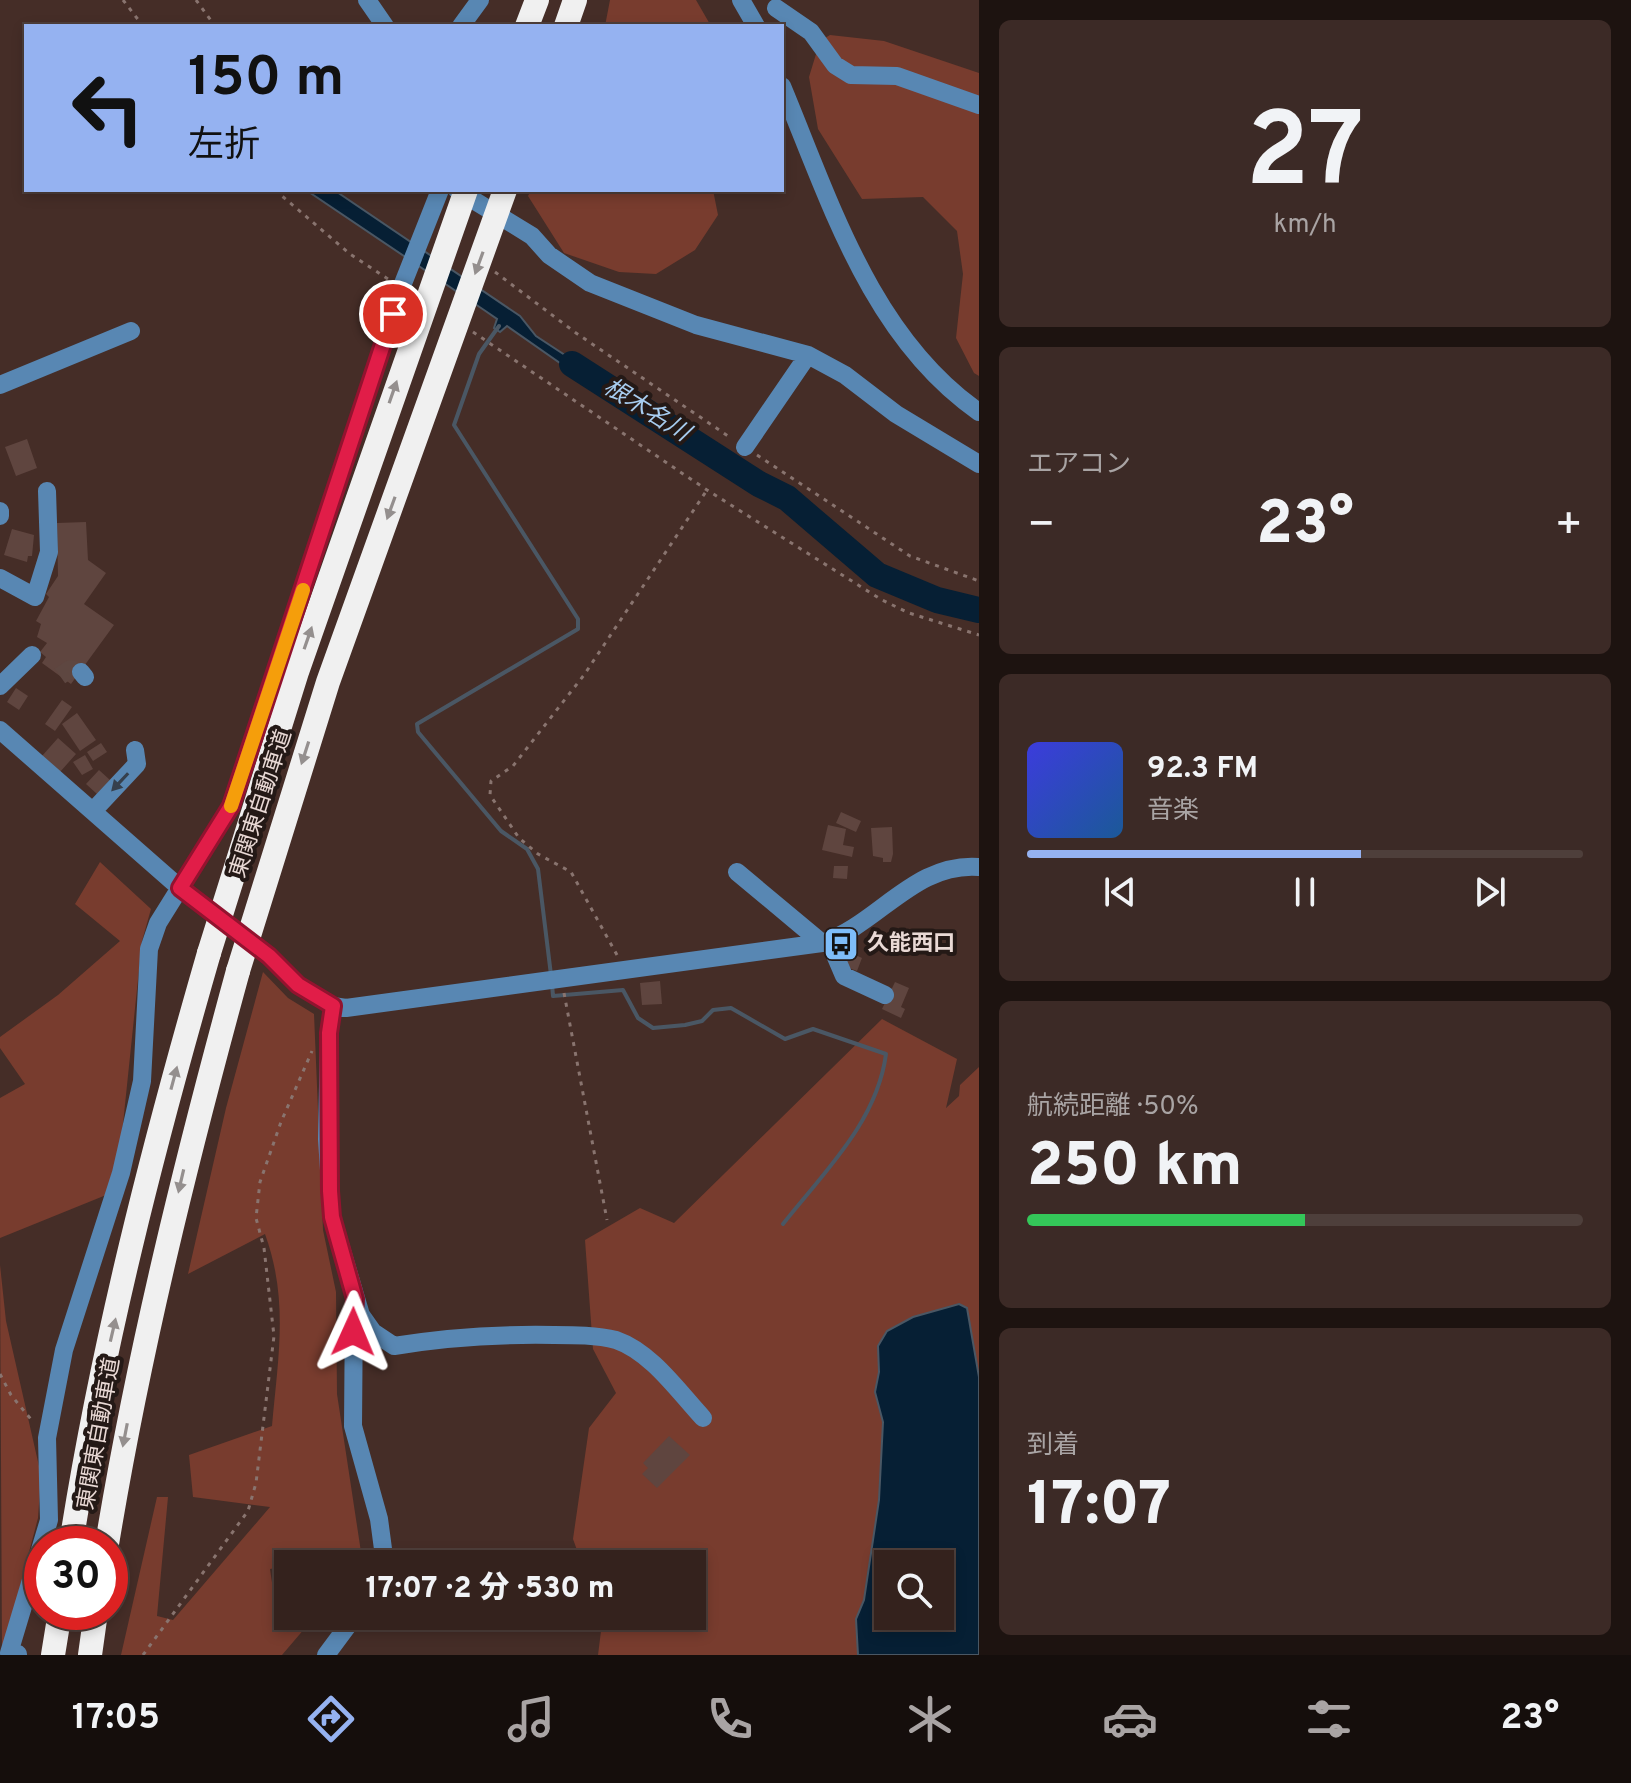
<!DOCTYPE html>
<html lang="ja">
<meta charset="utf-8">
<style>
:root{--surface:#34221d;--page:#3c2a26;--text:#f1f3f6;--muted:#a9a4a4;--line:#4e3f3b;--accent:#95b2f1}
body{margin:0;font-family:Overpass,"Noto Sans JP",sans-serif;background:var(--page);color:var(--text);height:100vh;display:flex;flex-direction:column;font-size:30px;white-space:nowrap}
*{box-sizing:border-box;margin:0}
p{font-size:26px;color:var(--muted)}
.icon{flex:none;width:44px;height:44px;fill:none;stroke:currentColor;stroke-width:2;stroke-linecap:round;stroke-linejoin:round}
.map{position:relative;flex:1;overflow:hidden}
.details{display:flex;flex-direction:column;gap:20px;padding:20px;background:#1d1310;width:652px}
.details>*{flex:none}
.top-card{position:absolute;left:24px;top:24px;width:760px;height:168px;border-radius:0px;box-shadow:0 4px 12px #0003,0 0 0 2px var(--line);background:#95b2f1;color:#111;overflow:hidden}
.buttons{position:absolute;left:874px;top:1550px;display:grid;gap:16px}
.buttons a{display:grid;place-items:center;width:80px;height:80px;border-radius:0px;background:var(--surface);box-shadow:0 4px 12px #0003,0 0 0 2px var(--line);font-size:40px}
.speed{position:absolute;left:24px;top:1526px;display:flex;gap:16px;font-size:40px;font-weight:700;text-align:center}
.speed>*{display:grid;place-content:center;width:104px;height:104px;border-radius:50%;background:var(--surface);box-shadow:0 4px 12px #0003,0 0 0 2px var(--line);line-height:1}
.speed .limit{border:12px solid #d22;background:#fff;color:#111}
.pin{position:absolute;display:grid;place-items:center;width:68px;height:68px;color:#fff;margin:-34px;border:4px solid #fff;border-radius:50%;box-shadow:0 2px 8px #0007}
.me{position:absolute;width:88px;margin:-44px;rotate:1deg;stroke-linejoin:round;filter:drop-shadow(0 0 6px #0008)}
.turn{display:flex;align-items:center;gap:28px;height:168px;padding:0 32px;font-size:36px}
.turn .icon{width:104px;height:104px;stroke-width:2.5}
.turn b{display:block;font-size:56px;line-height:68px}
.big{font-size:60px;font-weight:800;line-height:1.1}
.details .card{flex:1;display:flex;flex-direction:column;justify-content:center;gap:12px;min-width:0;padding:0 28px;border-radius:12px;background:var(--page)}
.details .dial{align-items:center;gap:0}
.dial b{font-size:104px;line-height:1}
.song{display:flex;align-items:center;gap:24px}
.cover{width:96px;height:96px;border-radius:12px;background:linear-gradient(135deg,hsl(240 70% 55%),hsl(210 70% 35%))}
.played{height:8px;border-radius:4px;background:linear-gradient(90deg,var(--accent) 60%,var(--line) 60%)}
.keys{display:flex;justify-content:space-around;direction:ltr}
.heat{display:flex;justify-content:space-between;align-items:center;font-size:44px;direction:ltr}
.charge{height:12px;border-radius:6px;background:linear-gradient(90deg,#34c759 50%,var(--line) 0)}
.trip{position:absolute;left:274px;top:1550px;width:432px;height:80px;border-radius:0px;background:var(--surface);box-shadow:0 4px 12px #0003,0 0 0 2px var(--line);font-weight:800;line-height:80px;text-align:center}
.tab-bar{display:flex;height:128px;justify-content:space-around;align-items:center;background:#150e0c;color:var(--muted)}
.tab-bar .icon{width:56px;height:56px}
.tab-bar .on{color:var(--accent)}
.tab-bar b{font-size:36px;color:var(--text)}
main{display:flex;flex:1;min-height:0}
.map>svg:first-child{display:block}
</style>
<main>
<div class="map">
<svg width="979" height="1655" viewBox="0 0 979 1655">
<rect width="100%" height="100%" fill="#452d27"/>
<!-- green -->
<path fill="#783c2e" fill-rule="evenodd" d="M610,0H696L711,26H605Z
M830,35L884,41L979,73V376L974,373L956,338L963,274L957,231L923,197L862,199L818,129L809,77L820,41Z
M531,190H713L718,215L695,250L656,274L619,272L564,253L528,196Z
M100,862L151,909L142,941L116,1191L0,1238V1098L25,1084L0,1048V1037L58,995L120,941L75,904Z
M263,972L288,998L314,1014L323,1230L336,1292L337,1394L361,1552L270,1569L278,1623L311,1621L282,1655H121L157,1497H168L157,1616L173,1620L270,1507L193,1497L189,1455L272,1426C278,1358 289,1300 265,1234L188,1274L226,1108Z
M882,1019L957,1059L946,1108L959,1096L960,1085L979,1067V1655H598L602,1623L600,1616H692V1564H582L573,1539L589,1428L616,1393L593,1349L585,1240L640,1208L674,1223ZM888,1564H940V1616H888Z
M0,1265L6,1321L41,1475L38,1518L2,1655Z"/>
<!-- water -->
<path fill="#061f34" stroke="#4a5764" stroke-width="2" fill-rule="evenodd" d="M306,190H334L520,316L536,336L609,384H590L507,326L500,332L494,328L497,319L484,310Z
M959,1304L967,1308L979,1377V1655H858L856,1619L864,1600L879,1500L883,1422L875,1392L879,1372L878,1346L887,1331L913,1317ZM888,1564H940V1616H888Z"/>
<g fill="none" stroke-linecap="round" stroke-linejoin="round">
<!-- stream -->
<path stroke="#4a5764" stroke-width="4" d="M499,326L479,354L454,425L578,619V629L417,724L418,732L501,831L527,849L538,869L551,975
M552,984L553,996L623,990L638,1018L653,1028L685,1025L702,1021L713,1010L731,1008L785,1039L813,1029L886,1054C877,1122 824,1172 783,1224"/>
<!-- river -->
<path stroke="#061f34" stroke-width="26" d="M572,364L759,484L787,498L877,575L937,600L979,610"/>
</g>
<!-- building -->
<path fill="#5f453f" d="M27,439L37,468L16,476L5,447Z
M86,522L88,560L106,573L84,604L114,625L71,684L42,663L46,657L40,652L47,643L37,637L41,624L36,621L49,597L46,594L58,576L57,523Z
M12,529L34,535L32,556H28L27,562L4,555Z
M16,688L28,696L19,710L7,702Z
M62,700L72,707L55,731L45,724Z
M77,713L96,740L80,751L62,724Z
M58,738L76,754L60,772L42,756Z
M101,743L107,752L93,761L87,752Z
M85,755L93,769L82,775L73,762Z
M99,770L110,780L97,794L86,784Z
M841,812L861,821L856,832L836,823Z
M828,825L846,829L843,845L854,847L852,857L822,850Z
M892,827L893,854L891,862H883V858L873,856L871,828Z
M834,866H848L847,879L833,878Z
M847,951L862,958L857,971L841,965Z
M660,981L662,1004L642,1005L640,983Z
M895,982L909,988L901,1007L905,1009L901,1018L882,1009Z
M669,1436L690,1455L657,1488L642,1474L648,1468L643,1463Z"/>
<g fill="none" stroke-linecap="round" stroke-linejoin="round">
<!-- minor-tunnel -->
<path stroke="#5e4741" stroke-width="18" stroke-dasharray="18 9" stroke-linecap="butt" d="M60,676L70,669L81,672"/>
<!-- path -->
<path stroke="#89746f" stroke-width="3" stroke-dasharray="4 6" stroke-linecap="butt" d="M123,0L143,26
M196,0L215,26
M275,190L350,254L388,279
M495,272L576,333L731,438
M473,332L707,490L882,600L909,613L979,635
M757,455L910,556L979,581
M617,955L571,872L538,854L519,838L490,795L491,781L513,766L584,675L707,490
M564,993L607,1220
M0,1374L11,1395L34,1423
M143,1655L248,1511L256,1483L274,1336L264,1248L256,1218L260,1182L281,1122L312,1051"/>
<!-- minor -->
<path stroke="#5887b3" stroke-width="18" d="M367,0L385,26
M741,0L756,26
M776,8L811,32L835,65L851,75L897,76L979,105
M461,26L480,0
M782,86C830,201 871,337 979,412
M457,190L532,236L549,255L590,283L696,325L808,355L845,375L896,414L979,464
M0,385L131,331
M745,447L808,355
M0,511V516
M0,578L35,597L49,552L47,491
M81,672L85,677
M0,686L32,655
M0,730L180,888L269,956L298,985L333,1006L346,1008L822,943C879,924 914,862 979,867
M93,811L137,764L135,750
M737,872L822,943
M829,941L844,976L885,995
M333,1006L329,1033L327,1139L332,1217L361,1315L373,1332L394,1346C448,1337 499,1334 554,1335C574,1335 597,1335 616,1340C651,1352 678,1391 703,1418
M354,1301L353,1426L379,1519L383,1549L380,1564
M18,1654L9,1653L49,1520L47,1438L64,1350L121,1173L142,1081L149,949L158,923L231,806L402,286L440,190
M326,1655L355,1616"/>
<!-- highway -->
<path stroke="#f0f0f0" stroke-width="24" d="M527,26L537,0
M566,26L575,0
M71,1544C102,1345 153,1147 209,953
M107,1544C139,1350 186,1161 238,971
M53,1655L60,1612
M90,1655L96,1612"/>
<!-- highway-bridge -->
<path stroke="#f0f0f0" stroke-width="24" d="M209,953L297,672L466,190
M238,971L328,682L505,190"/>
</g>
<!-- one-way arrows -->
<defs><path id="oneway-solid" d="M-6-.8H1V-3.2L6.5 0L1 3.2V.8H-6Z" transform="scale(2)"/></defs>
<g fill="#948f8e">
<use href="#oneway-solid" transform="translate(479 263) rotate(110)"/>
<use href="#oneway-solid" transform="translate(393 392) rotate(-71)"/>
<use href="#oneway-solid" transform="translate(391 508) rotate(110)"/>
<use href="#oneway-solid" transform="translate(308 638) rotate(-71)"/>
<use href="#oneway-solid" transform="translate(305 753) rotate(108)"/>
<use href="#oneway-solid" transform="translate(174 1078) rotate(-75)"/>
<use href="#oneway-solid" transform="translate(181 1181) rotate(103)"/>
<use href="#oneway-solid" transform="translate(113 1330) rotate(-77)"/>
<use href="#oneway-solid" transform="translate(125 1435) rotate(101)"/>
</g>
<use fill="#36404d" href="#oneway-solid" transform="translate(120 782) rotate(133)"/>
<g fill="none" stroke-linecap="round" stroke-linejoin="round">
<!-- route casing -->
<g stroke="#92132f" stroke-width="20">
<path id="route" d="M353,1332L355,1299L332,1217L330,1191L329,1033L333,1006L298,985L269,956L180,888L231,806L393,314"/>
</g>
<!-- route -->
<use href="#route" stroke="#e11d48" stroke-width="14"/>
<!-- slow -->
<path stroke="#f59e0b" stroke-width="14" d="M231,806L303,590"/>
</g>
<!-- icons -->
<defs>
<g id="bus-square" transform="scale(1.8)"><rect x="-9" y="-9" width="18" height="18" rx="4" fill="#7ebdf9" stroke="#241916"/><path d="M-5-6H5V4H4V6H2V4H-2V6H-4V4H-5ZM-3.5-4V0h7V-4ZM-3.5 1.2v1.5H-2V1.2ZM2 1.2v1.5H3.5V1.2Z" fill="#111"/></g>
</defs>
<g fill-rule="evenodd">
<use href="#bus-square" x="841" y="944"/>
</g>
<g text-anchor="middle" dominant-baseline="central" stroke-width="8" stroke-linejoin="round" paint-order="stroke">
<!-- street labels -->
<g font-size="22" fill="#e9d9d5" stroke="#241916">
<text transform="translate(262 804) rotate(-72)">東関東自動車道</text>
<text transform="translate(100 1434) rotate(-80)">東関東自動車道</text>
</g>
<!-- poi labels -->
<g font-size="22" font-weight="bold" fill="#e9d9d5" stroke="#241916" text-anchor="start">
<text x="867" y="944">久能西口</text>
</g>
<!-- water labels -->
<g font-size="24" font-style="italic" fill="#a7ccef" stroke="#241916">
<text transform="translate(646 411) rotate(32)">根木名川</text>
</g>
</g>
</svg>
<div class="buttons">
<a><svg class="icon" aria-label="search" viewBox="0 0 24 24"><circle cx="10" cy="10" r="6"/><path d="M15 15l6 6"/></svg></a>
</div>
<div class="speed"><div class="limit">30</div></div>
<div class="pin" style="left:393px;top:314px;background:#d93025"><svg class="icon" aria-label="arrive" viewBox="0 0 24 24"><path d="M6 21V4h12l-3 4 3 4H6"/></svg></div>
<svg class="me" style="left:353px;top:1332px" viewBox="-20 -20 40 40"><path d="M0-17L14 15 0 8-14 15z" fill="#e11d48" stroke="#fff" stroke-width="4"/></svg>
<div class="trip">17:07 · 2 分 · 530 m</div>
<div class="top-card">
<div class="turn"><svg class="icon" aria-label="left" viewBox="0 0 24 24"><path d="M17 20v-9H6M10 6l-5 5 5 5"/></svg><div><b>150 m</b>左折</div></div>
</div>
</div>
<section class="details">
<div class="card dial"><b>27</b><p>km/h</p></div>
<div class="card"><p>エアコン</p>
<div class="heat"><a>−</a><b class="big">23°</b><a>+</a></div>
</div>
<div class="card">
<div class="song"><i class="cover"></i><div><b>92.3 FM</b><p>音楽</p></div></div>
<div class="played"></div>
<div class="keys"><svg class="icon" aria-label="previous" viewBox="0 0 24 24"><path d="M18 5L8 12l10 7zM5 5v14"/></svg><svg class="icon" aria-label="pause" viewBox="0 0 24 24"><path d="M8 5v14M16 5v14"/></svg><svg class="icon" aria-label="next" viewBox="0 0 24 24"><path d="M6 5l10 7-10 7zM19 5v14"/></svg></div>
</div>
<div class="card"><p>航続距離 · 50%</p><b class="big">250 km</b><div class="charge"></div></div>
<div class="card"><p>到着</p><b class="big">17:07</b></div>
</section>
</main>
<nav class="tab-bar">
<b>17:05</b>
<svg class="icon on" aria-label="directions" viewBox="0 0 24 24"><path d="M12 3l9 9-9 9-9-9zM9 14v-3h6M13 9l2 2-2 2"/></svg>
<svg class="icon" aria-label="music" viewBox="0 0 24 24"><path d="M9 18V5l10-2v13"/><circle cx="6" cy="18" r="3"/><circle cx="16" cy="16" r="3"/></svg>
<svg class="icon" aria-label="phone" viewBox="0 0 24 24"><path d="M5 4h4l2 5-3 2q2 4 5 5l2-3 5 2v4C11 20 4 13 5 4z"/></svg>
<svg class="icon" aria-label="climate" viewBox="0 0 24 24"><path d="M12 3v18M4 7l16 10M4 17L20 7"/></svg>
<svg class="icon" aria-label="car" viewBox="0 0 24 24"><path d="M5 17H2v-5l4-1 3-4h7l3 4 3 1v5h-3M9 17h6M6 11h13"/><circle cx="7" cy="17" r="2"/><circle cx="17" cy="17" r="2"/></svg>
<svg class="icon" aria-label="filters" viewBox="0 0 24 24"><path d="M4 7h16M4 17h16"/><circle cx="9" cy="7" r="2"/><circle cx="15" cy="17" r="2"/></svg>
<b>23°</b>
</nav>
